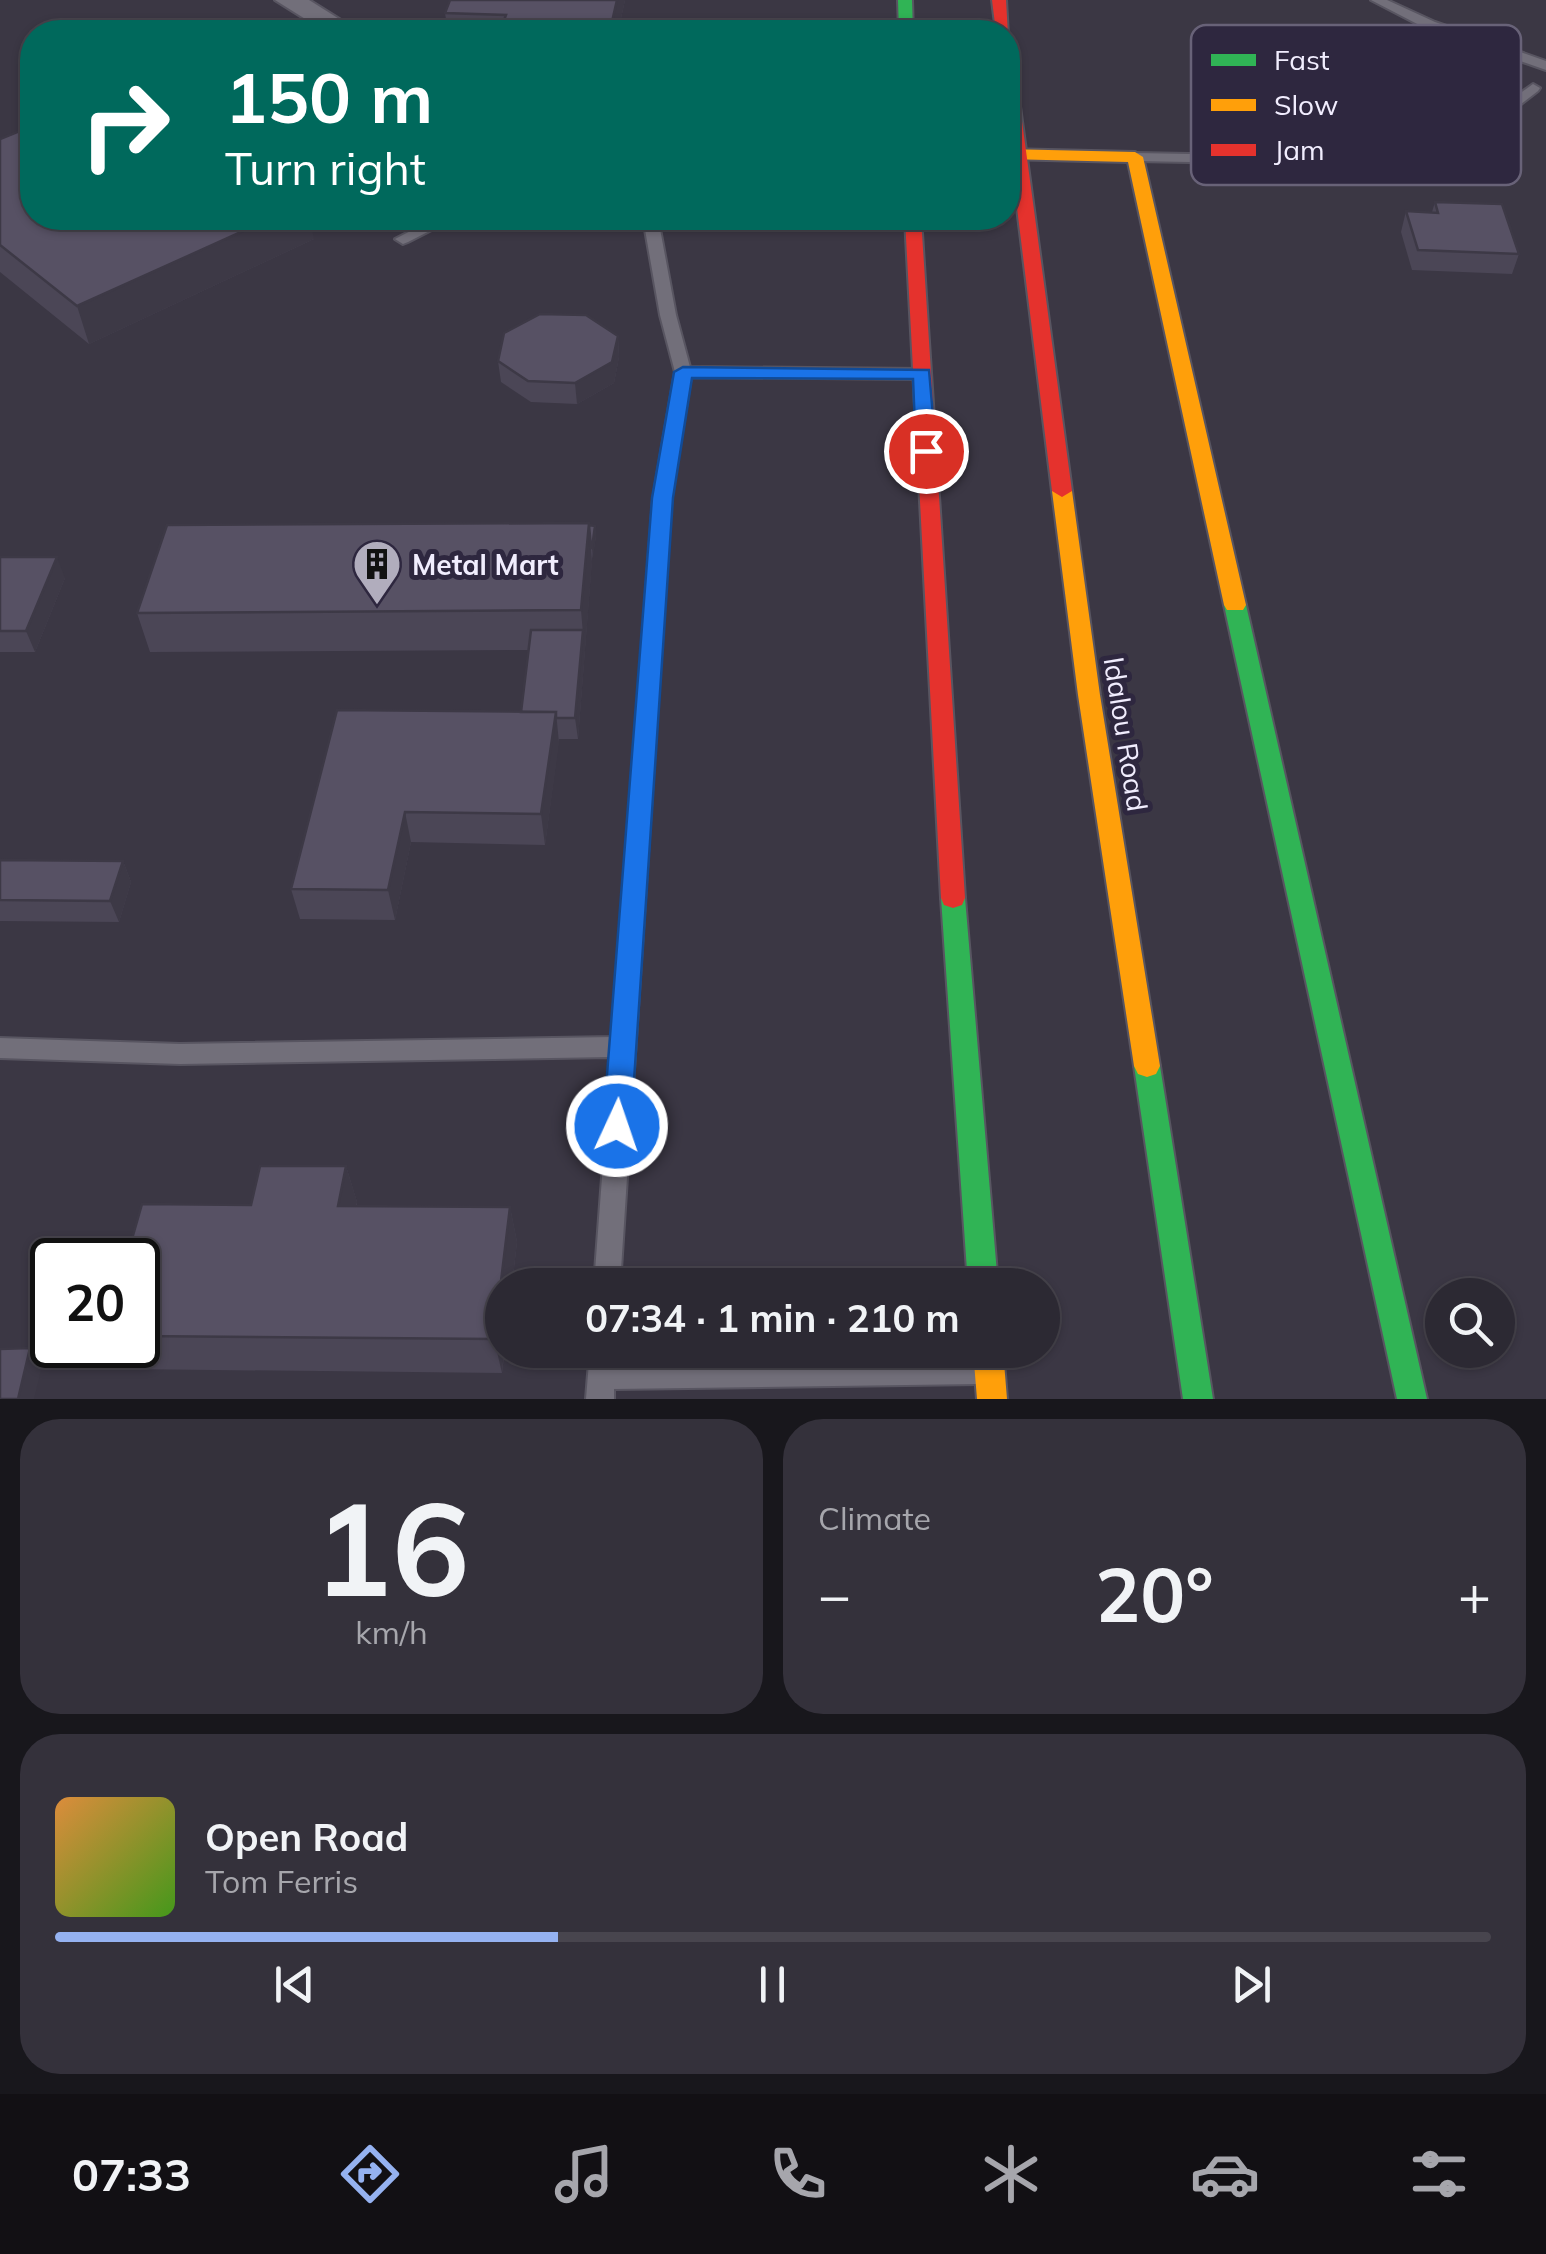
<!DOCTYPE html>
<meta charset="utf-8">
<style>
:root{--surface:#2c2933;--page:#34313b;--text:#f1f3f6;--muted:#a6a6ac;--line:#48454e;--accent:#95b2f1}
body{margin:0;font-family:Mulish,sans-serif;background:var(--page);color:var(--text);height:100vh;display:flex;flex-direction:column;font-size:38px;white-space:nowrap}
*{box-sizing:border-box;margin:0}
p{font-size:32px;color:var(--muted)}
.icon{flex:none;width:55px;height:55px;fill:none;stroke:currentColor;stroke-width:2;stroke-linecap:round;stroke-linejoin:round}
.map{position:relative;height:1399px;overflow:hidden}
.drawer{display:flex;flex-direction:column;gap:20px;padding:20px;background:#18171c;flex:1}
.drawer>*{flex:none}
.hud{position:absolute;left:20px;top:20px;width:1000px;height:210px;border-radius:40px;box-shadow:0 2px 8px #0004,0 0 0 2px var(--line);background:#00695c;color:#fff;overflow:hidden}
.buttons{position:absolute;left:1425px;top:1278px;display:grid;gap:20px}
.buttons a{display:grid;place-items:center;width:90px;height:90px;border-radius:50%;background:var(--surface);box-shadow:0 2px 8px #0004,0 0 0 2px var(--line);font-size:50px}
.speed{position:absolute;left:30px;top:1238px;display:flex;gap:20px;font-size:50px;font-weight:700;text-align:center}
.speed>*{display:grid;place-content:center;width:130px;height:130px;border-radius:50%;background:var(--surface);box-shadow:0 2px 8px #0004,0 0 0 2px var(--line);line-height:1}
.speed .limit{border:5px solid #111;border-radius:15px;background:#fff;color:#111}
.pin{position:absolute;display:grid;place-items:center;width:85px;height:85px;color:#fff;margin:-42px;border:5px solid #fff;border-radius:50%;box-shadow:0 2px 10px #0007}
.me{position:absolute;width:110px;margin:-55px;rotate:3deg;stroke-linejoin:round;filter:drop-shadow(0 0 8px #0008)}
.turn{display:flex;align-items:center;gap:35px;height:210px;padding:0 40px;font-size:45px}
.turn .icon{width:130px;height:130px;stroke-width:2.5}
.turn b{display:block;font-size:70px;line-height:85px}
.big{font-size:75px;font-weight:700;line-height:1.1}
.drawer .widget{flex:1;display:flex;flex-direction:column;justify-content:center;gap:15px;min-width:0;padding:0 35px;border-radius:40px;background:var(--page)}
.drawer .dial{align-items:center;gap:0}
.dial b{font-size:130px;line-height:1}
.song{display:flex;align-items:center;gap:30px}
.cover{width:120px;height:120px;border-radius:15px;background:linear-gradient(135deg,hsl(30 70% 55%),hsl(100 70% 35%))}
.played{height:10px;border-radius:5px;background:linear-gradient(90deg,var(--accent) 35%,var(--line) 35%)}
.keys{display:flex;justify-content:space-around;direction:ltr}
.heat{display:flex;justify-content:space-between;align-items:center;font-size:55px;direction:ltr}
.drawer .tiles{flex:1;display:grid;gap:20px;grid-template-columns:1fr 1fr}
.widget:last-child{grid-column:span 2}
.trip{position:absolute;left:485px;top:1268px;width:575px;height:100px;border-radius:50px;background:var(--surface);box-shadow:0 2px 8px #0004,0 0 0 2px var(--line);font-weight:700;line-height:100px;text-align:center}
.tabs{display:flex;height:160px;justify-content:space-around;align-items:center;background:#121014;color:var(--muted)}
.tabs .icon{width:70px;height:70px}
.tabs .selected{color:var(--accent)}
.tabs b{font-size:45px;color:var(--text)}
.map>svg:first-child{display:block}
</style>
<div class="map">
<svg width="1546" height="1399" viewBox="0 0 1546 1399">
<rect width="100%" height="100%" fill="#3b3744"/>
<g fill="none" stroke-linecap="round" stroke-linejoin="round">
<!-- lane casing -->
<g stroke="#585561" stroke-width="4">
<path id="lane" d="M1371,0H1387L1435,22L1546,61V70L1425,28Z
M1533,84L1540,88L1538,91L1467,145L1414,161L1360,165L1135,161L1128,157L1135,153L1360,157L1413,153L1457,139Z
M436,218H455L408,242L403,244L395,239Z
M643,218H658L676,315L690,367L922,369L930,374L922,379L691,377L671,499L620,1285H594L611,1057L180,1064L0,1058V1038L180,1044L613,1037L653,499L675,372L660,315Z
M590,1350H616V1363L979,1358L988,1362L992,1371L988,1380L979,1384L614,1389V1399H586Z"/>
</g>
<!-- street casing -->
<g stroke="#585561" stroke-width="4">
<path id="street" d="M275,0H309L360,32H326Z"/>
</g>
<!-- fast casing -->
<g stroke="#585561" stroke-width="4">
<path id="fast" d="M898,0H912L913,32H899Z
M1235,598L1246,605L1427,1399H1397L1224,605Z
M953,888L962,891L965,898L998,1285H968L941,898L944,891Z
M1147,1055L1156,1058L1160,1066L1213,1399H1183L1134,1066L1138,1058Z"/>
</g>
<!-- slow casing -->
<g stroke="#585561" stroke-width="4">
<path id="slow" d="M1008,149L1135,152L1143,157L1246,605L1243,610H1227L1224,605L1128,162L1008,159Z
M1062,485L1072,491L1100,695L1160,1066L1156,1074L1147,1077L1138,1074L1134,1066L1078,695L1052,491Z
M973,1350H1003L1007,1399H977Z"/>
</g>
<!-- jam casing -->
<g stroke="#585561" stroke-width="4">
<path id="jam" d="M992,0H1006L1008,35L996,32Z
M1008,72L1016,77L1072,491L1062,497L1052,491L1008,135Z
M905,218H921L965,898L962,905L953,908L944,905L941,898Z"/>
</g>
<!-- lane -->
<use href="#lane" fill="#726f7a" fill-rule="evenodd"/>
<!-- street -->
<use href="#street" fill="#726f7a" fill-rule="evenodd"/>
<!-- fast -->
<use href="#fast" fill="#30b455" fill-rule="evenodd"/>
<!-- slow -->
<use href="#slow" fill="#ff9f0a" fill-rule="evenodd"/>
<!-- jam -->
<use href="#jam" fill="#e5322d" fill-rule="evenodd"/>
</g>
<!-- wall -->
<path fill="#4b4656" d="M625,0L618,32H448L445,13Z
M0,139L314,239L89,344L0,272Z
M1435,202L1519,254L1512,274L1412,270L1401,232L1406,211L1432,212Z
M618,336L619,357L614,383L577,404L531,402L501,382L498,361Z
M589,525L595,526L596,536L592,559L578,739H559L545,845L411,842L395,920L300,919L291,889L521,712L528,650L150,652L137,613Z
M0,557L65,578L35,652H0Z
M0,860L123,861L131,882L119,922L0,921Z
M346,1166L357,1202V1206L510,1207L517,1242L502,1373L125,1369L111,1345H138V1260L251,1205Z"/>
<!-- shaded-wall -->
<path fill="#3d3946" d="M617,0H625L618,32H611V26Z
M272,218H310L314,239L89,344L77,306Z
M618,336L619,357L614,383L577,404L575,383Z
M589,523L592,562L578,739L575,718L583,634L581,610Z
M595,526L596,536L593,559L592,548Z
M57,557L65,578L35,652L26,631Z
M556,712L559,743L545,845L541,814Z
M405,812L411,842L395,920L388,890Z
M123,861L131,882L119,922L110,901Z
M346,1166L357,1202L350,1241L338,1206Z
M510,1207L517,1242L512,1285H502V1350H504L502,1373L494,1339Z
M30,1348L42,1366L34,1399H18Z"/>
<!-- building -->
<path fill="#575164" stroke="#3d3946" stroke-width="2.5" d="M450,0H617L611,26L503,23L506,15L445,13Z
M32,126V218H272L77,306L0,245V139Z
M1435,202L1502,204L1519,254L1418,250L1406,211L1438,213Z
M540,314L586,315L618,336L612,362L575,383L528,381L498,361L504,333Z
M589,523L581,610L137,613L167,525Z
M589,525L595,526L592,548H591Z
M0,557H57L26,631H0Z
M531,630H583L575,718H556V712H521Z
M337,710L556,712L541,814L405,812L388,890L291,889Z
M0,860L123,861L110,901L0,900Z
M260,1166H346L338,1206L510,1207L494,1339L138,1336V1260H126L142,1204L251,1205Z
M30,1348L18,1399H0V1349Z"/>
<!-- route -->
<path fill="#1a73e8" stroke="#114b97" stroke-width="2.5" d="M683,367L929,370L936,451L926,457L916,451L913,379L692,378L673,498L631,1126L627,1135L617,1139L607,1135L603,1126L652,498L674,372Z"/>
<!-- icons -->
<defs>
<g id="building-pin" transform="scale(2.5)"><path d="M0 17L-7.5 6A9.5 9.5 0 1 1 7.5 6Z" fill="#b1adbd" stroke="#2e273f"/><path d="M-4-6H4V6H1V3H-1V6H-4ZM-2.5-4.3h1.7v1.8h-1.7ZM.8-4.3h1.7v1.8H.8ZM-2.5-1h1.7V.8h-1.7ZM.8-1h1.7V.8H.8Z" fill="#111"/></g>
</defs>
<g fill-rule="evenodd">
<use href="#building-pin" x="377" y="564"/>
</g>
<g text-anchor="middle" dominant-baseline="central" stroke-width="10" stroke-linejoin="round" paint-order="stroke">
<!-- poi labels -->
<g font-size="28" font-weight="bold" fill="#f1edfe" stroke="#2e273f" text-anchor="start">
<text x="412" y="564">Metal Mart</text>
</g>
<!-- street labels -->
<g font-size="28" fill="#f1edfe" stroke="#2e273f">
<text transform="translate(1126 734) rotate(81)">Idalou Road</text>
</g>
</g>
<!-- legend -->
<rect x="1191" y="25" width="330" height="160" rx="15" fill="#2e273f" stroke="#686278" stroke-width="2.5"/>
<rect x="1211" y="54" width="45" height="12" fill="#30b455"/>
<rect x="1211" y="99" width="45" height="12" fill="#ff9f0a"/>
<rect x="1211" y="144" width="45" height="12" fill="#e5322d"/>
<g font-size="28" fill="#f1edfe">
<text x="1274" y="70">Fast</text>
<text x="1274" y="115">Slow</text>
<text x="1274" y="160">Jam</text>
</g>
</svg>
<div class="buttons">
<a><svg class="icon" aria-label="search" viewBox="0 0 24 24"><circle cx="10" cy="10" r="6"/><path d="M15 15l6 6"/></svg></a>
</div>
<div class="speed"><div class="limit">20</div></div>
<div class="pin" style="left:926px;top:451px;background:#d93025"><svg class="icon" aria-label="arrive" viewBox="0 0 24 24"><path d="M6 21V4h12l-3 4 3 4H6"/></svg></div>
<svg class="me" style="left:617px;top:1126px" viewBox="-20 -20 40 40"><circle r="17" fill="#1a73e8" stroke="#fff" stroke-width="3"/><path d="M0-11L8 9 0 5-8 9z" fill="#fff"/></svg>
<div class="trip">07:34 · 1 min · 210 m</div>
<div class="hud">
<div class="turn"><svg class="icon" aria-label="right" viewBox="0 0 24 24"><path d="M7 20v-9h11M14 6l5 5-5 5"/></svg><div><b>150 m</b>Turn right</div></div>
</div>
</div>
<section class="drawer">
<div class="tiles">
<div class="widget dial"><b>16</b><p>km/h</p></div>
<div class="widget"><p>Climate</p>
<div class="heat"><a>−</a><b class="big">20°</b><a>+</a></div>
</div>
<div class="widget">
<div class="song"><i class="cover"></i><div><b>Open Road</b><p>Tom Ferris</p></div></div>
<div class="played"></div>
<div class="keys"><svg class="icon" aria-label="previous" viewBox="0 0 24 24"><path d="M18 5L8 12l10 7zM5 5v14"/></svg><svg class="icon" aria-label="pause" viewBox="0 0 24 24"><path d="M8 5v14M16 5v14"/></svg><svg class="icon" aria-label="next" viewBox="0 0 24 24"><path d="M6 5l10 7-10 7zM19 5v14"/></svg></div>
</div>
</div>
</section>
<nav class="tabs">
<b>07:33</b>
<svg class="icon selected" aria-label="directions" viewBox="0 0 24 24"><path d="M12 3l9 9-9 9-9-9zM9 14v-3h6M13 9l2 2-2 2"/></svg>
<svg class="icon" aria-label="music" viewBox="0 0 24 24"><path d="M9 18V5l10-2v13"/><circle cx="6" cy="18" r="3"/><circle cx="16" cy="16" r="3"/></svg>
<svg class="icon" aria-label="phone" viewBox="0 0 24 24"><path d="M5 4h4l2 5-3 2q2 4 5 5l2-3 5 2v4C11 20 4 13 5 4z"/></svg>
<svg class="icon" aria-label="climate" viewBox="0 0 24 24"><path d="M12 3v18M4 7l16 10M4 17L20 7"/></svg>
<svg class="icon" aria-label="car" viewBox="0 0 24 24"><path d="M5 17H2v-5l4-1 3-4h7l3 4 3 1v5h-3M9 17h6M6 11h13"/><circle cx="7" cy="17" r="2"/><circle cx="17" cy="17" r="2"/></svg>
<svg class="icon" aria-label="filters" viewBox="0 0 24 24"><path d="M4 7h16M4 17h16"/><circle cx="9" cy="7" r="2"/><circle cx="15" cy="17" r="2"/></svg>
</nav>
